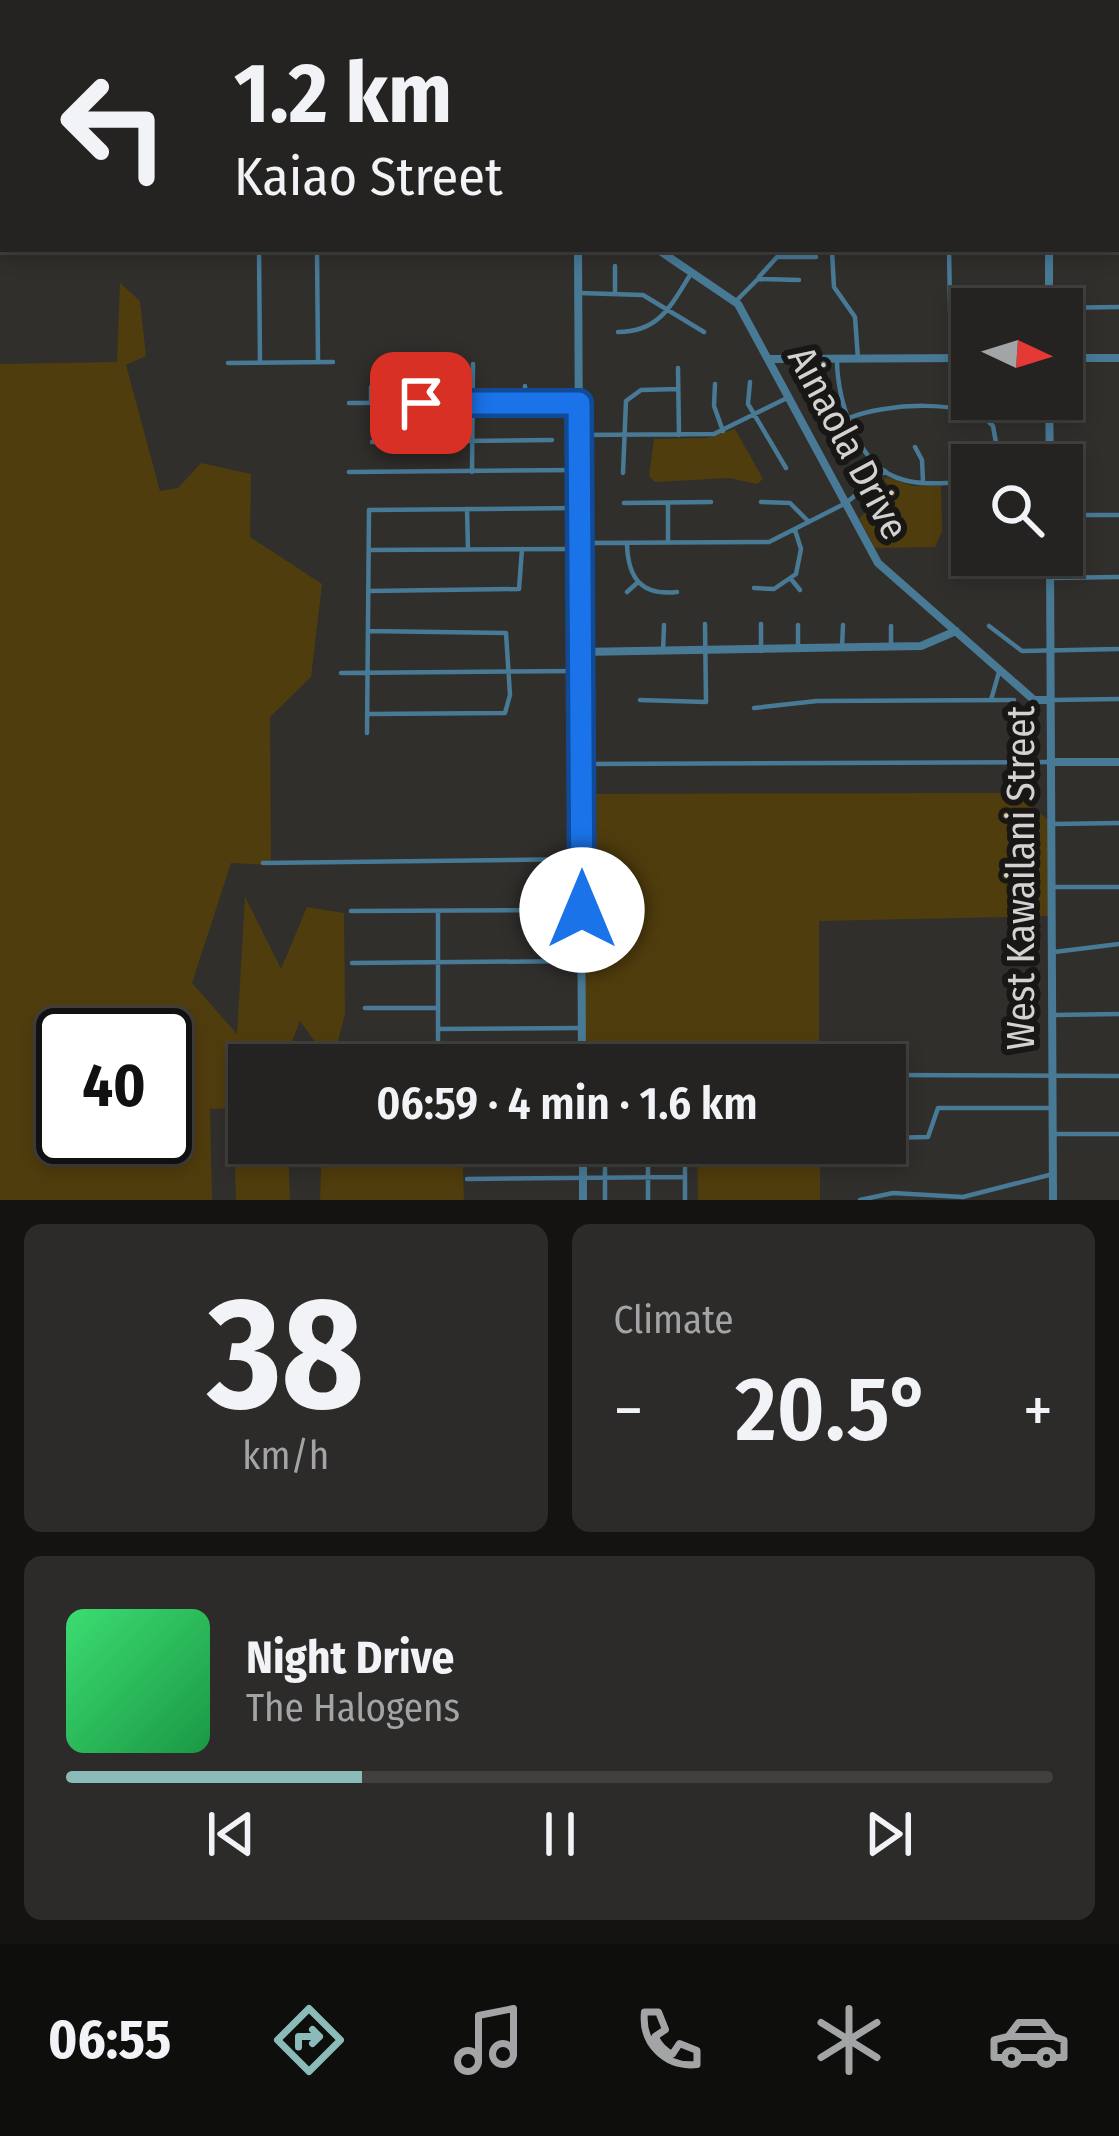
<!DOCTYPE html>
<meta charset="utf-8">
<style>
:root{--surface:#242321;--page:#2c2b2a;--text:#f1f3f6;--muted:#a3a4a5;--line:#41403f;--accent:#8bbbb9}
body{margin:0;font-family:"Fira Sans Condensed",sans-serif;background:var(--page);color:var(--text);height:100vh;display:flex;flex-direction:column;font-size:45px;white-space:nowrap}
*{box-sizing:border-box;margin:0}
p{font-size:39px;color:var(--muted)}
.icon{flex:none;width:66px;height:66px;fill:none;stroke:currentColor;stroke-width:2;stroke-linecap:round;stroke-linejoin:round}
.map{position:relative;height:1200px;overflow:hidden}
.panel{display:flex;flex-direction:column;gap:24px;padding:24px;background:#141312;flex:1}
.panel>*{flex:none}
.guide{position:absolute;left:0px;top:0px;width:1119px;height:252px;box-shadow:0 6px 18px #0003,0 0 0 3px var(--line);background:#242321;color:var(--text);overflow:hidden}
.needle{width:78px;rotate:94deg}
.buttons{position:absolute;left:951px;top:288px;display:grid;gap:24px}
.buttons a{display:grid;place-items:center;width:132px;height:132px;border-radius:0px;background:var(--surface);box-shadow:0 6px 18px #0003,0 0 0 3px var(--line);font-size:60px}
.speed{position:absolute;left:36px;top:1008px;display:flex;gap:24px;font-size:60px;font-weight:700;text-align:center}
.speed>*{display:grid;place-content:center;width:156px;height:156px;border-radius:50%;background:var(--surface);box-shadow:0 6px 18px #0003,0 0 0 3px var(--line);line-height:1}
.speed .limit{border:6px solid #111;border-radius:18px;background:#fff;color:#111}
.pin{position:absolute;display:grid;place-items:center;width:102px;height:102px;color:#fff;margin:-51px;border-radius:24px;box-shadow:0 6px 18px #0006}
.me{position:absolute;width:132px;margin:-66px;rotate:0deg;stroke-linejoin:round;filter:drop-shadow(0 0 9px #0008)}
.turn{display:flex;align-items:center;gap:42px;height:252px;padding:0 36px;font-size:54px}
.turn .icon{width:156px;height:156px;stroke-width:2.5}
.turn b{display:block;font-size:84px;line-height:102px}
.big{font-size:90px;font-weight:600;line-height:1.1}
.panel .widget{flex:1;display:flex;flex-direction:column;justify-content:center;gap:18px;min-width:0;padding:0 42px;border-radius:18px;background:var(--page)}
.panel .dial{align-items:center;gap:0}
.dial b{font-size:156px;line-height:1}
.song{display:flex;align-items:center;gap:36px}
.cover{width:144px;height:144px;border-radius:18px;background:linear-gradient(135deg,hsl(140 70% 55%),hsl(140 70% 35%))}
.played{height:12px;border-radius:6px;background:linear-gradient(90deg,var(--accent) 30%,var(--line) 30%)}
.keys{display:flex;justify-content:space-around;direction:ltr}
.heat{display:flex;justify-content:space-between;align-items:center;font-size:66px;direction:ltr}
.panel .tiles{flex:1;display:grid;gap:24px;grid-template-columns:1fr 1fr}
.widget:last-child{grid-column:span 2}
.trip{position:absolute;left:228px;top:1044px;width:678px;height:120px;border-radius:0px;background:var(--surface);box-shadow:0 6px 18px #0003,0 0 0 3px var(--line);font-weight:600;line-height:120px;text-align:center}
.tabs{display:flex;height:192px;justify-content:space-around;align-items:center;background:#0e0e0d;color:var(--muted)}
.tabs .icon{width:84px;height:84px}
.tabs .on{color:var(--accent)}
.tabs b{font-size:54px;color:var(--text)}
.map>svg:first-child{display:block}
</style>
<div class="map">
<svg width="1119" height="1200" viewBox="0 0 1119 1200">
<rect width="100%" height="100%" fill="#302f2c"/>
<!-- green -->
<path fill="#503d0d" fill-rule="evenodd" d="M120,283L140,301L146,356L126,365L160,491L178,488L201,463L251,474L250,537L322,584L311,677L270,717L271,865L231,863L192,983L237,1034L245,897L281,969L307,907L344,913L345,1014L332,1065L300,1021L283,1065H249V1143H288L290,1200H236L233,1108L210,1109L212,1200H0V364L117,362ZM63,1035H165V1137H63Z
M735,429L763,479L757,484L729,478L655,482L649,476L654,439L707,438Z
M887,477L913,486H941L942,532L935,547L875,548L859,518L895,491L883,480Z
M1016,793L1048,820V916L819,921V1065H584L583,794Z
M322,1143H462L464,1200H320Z
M697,1143H820V1200H698Z"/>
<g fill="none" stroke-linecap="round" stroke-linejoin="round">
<!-- stream -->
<path stroke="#281e09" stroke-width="3" d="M1037,0L1040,3
M1116,29L1119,28"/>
<!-- minor -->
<path stroke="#487a96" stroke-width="4.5" d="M909,0V3
M503,3V0
M576,3L795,1
M0,205L3,204
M259,249L260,363
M317,249L318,362
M949,249L951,358
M832,251L834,287L855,317L858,359
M615,266V293
M759,277L777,257H816
M579,293L643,295L704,332
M735,302L758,279L799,280
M1049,308L1119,307
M618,332C660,332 671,305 692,272
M837,360C837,401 858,469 904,480C925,486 950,482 972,482
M228,363L333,362
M678,368L679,435
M750,382L748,404L786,468
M715,384L714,406L723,431
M371,387V403
M525,402V386
M349,403L579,402
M421,403V386
M849,418C883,404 967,397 993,426L1000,465
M988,420L1000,409
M579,435L714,434L787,398
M372,442L552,440
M915,447L922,460L923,482
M349,472L579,470
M472,472L473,364
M623,473L626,401L641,390L678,389
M961,482V448
M761,502L790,503L809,522
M624,503L711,502
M467,509L468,549
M1062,515H1119
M580,543L769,542L846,503L885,471
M668,543V503
M627,544C628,578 641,596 677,592
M369,550L580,549
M1050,578L1119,577
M791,579L800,590
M754,588L774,589L796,574L801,549L795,530
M368,591L519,589L522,549
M627,592L637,583
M798,625V647
M891,626V647
M989,626L1022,651L1119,649
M368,631L506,633L510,695L505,713L368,714
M842,647L843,625
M761,651V624
M663,652L664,625
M341,673L580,671
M640,700L706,702L705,624
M991,700L999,672
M1053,700L1119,699
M754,708L817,701L1014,700
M367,733L369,510L579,508
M581,764L1049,762
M1053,824L1119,823
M263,863L581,859
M1053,887H1119
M351,911L582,910
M438,912V1065
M1054,952L1119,944
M352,963L581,961
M365,1008H438
M1053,1015L1119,1014
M438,1029L582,1028
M366,1049L438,1050
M885,1075L1119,1076
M1053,1134H1119
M885,1138L928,1137L938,1108H1052
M605,1143V1200
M648,1143V1200
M685,1143V1200
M467,1179L685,1177
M860,1200L893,1193L963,1197L1053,1174"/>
<!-- tertiary -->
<path stroke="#487a96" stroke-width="8" d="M305,0L308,3
M576,0V3
M1047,0V3
M578,249L582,1065
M657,249L738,304L878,563L1034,700H1051
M1049,249V309
M1062,358H1119
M770,359L972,358
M1049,399L1050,465
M1050,555L1053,1200
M580,652L921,646L956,631
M1051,762H1119
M583,1200V1143"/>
</g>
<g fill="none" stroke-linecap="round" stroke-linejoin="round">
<!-- route casing -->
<g stroke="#114b97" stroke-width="30">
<path id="route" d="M421,403H579L582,910"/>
</g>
<!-- route -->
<use href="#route" stroke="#1a73e8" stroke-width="21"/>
</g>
<g text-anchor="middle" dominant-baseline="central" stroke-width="12" stroke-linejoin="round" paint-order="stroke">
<!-- street labels -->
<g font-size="39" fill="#d3d2d0" stroke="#181716">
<text transform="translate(848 443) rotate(62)">Ainaola Drive</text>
<text transform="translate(1021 878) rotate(-90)">West Kawailani Street</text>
</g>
</g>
</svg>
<div class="buttons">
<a><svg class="needle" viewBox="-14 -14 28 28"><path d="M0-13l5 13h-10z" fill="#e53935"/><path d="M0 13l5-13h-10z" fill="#a3a4a5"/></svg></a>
<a><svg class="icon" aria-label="search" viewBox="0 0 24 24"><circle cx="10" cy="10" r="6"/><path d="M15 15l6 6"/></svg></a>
</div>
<div class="speed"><div class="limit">40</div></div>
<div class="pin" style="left:421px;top:403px;background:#d93025"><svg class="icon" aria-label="arrive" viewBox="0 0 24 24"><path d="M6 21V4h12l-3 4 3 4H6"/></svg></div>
<svg class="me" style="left:582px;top:910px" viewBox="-20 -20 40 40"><circle r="19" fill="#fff"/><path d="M0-13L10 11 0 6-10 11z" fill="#1a73e8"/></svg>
<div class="trip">06:59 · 4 min · 1.6 km</div>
<div class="guide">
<div class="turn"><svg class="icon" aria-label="left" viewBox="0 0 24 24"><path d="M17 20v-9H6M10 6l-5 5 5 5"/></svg><div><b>1.2 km</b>Kaiao Street</div></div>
</div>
</div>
<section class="panel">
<div class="tiles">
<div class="widget dial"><b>38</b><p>km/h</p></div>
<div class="widget"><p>Climate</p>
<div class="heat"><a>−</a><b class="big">20.5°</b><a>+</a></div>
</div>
<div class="widget">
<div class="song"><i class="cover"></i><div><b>Night Drive</b><p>The Halogens</p></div></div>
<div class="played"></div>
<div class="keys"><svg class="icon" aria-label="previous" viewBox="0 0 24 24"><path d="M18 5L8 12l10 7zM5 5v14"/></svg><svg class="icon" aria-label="pause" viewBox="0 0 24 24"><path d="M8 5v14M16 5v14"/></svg><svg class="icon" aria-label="next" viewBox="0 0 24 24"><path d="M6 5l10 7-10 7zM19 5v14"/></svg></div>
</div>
</div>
</section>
<nav class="tabs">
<b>06:55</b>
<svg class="icon on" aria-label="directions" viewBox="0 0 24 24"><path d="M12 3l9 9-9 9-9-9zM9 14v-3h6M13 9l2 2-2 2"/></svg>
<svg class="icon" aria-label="music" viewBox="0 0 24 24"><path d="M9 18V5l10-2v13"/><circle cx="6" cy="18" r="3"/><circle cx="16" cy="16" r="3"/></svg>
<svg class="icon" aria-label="phone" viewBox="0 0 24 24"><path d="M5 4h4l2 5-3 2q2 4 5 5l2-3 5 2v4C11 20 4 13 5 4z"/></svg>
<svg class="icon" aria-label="climate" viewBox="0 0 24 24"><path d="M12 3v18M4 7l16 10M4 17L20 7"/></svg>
<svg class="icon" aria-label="car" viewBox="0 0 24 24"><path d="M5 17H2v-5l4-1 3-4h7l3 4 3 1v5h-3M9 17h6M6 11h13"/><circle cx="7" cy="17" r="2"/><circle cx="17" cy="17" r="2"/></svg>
</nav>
